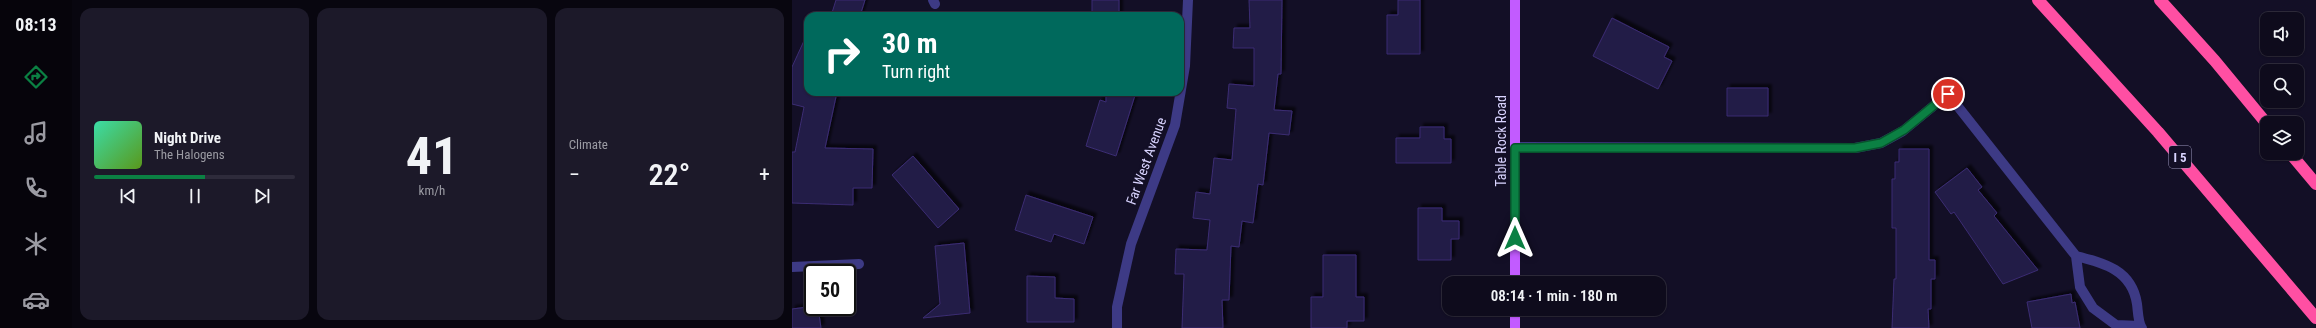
<!DOCTYPE html>
<meta charset="utf-8">
<style>
:root{--surface:#0e0b1c;--page:#1c1929;--text:#f1f3f6;--muted:#9b9ba3;--line:#2e2b3b;--accent:#0b8043}
body{margin:0;font-family:"Roboto Condensed",sans-serif;background:var(--page);color:var(--text);height:100vh;display:flex;flex-direction:column;font-size:15px;white-space:nowrap}
*{box-sizing:border-box;margin:0}
p{font-size:13px;color:var(--muted)}
.icon{flex:none;width:22px;height:22px;fill:none;stroke:currentColor;stroke-width:2;stroke-linecap:round;stroke-linejoin:round}
.map{position:relative;flex:1;overflow:hidden}
.drawer{display:flex;flex-direction:column;gap:8px;padding:8px;background:#08060f;width:720px}
.drawer>*{flex:none}
.hud{position:absolute;left:12px;top:12px;width:380px;height:84px;border-radius:12px;box-shadow:0 1px 3px #0004,0 0 0 1px var(--line);background:#00695c;color:#fff;overflow:hidden}
.controls{position:absolute;left:1468px;top:12px;display:grid;gap:8px}
.controls a{display:grid;place-items:center;width:44px;height:44px;border-radius:8px;background:var(--surface);box-shadow:0 1px 3px #0004,0 0 0 1px var(--line);font-size:20px}
.speed{position:absolute;left:12px;top:264px;display:flex;gap:8px;font-size:20px;font-weight:700;text-align:center}
.speed>*{display:grid;place-content:center;width:52px;height:52px;border-radius:50%;background:var(--surface);box-shadow:0 1px 3px #0004,0 0 0 1px var(--line);line-height:1}
.speed .limit{border:2px solid #111;border-radius:6px;background:#fff;color:#111}
.pin{position:absolute;display:grid;place-items:center;width:34px;height:34px;color:#fff;margin:-17px;border:2px solid #fff;border-radius:50%;box-shadow:0 1px 4px #0007}
.me{position:absolute;width:44px;margin:-22px;rotate:0deg;stroke-linejoin:round;filter:drop-shadow(0 0 3px #0008)}
.turn{display:flex;align-items:center;gap:14px;height:84px;padding:0 12px;font-size:18px}
.turn .icon{width:52px;height:52px;stroke-width:2.5}
.turn b{display:block;font-size:28px;line-height:34px}
.big{font-size:30px;font-weight:600;line-height:1.1}
.drawer .tile{flex:1;display:flex;flex-direction:column;justify-content:center;gap:6px;min-width:0;padding:0 14px;border-radius:12px;background:var(--page)}
.drawer .dial{align-items:center;gap:0}
.dial b{font-size:52px;line-height:1}
.song{display:flex;align-items:center;gap:12px}
.cover{width:48px;height:48px;border-radius:6px;background:linear-gradient(135deg,hsl(160 70% 55%),hsl(90 70% 35%))}
.played{height:4px;border-radius:2px;background:linear-gradient(90deg,var(--accent) 55%,var(--line) 55%)}
.keys{display:flex;justify-content:space-around;direction:ltr}
.heat{display:flex;justify-content:space-between;align-items:center;font-size:22px;direction:ltr}
.drawer .tiles{flex:1;display:grid;gap:8px;grid-template-columns:repeat(3,1fr)}
.trip{position:absolute;left:650px;top:276px;width:224px;height:40px;border-radius:12px;background:var(--surface);box-shadow:0 1px 3px #0004,0 0 0 1px var(--line);font-weight:600;line-height:40px;text-align:center}
main{display:flex;flex:1;min-height:0}
.dock{display:flex;flex-direction:column;width:72px;justify-content:space-around;align-items:center;background:#06040b;color:var(--muted)}
.dock .icon{width:28px;height:28px}
.dock .current{color:var(--accent)}
.dock b{font-size:18px;color:var(--text)}
.map>svg:first-child{display:block}
</style>
<main>
<nav class="dock">
<b>08:13</b>
<svg class="icon current" aria-label="directions" viewBox="0 0 24 24"><path d="M12 3l9 9-9 9-9-9zM9 14v-3h6M13 9l2 2-2 2"/></svg>
<svg class="icon" aria-label="music" viewBox="0 0 24 24"><path d="M9 18V5l10-2v13"/><circle cx="6" cy="18" r="3"/><circle cx="16" cy="16" r="3"/></svg>
<svg class="icon" aria-label="phone" viewBox="0 0 24 24"><path d="M5 4h4l2 5-3 2q2 4 5 5l2-3 5 2v4C11 20 4 13 5 4z"/></svg>
<svg class="icon" aria-label="climate" viewBox="0 0 24 24"><path d="M12 3v18M4 7l16 10M4 17L20 7"/></svg>
<svg class="icon" aria-label="car" viewBox="0 0 24 24"><path d="M5 17H2v-5l4-1 3-4h7l3 4 3 1v5h-3M9 17h6M6 11h13"/><circle cx="7" cy="17" r="2"/><circle cx="17" cy="17" r="2"/></svg>
</nav>
<section class="drawer">
<div class="tiles">
<div class="tile">
<div class="song"><i class="cover"></i><div><b>Night Drive</b><p>The Halogens</p></div></div>
<div class="played"></div>
<div class="keys"><svg class="icon" aria-label="previous" viewBox="0 0 24 24"><path d="M18 5L8 12l10 7zM5 5v14"/></svg><svg class="icon" aria-label="pause" viewBox="0 0 24 24"><path d="M8 5v14M16 5v14"/></svg><svg class="icon" aria-label="next" viewBox="0 0 24 24"><path d="M6 5l10 7-10 7zM19 5v14"/></svg></div>
</div>
<div class="tile dial"><b>41</b><p>km/h</p></div>
<div class="tile"><p>Climate</p>
<div class="heat"><a>−</a><b class="big">22°</b><a>+</a></div>
</div>
</div>
</section>
<div class="map">
<svg width="1524" height="328" viewBox="0 0 1524 328">
<defs>
<filter id="shadow"><feDropShadow dx="3.5" dy="-3.5" stdDeviation="1" flood-color="#0009"/></filter>
</defs>
<rect width="100%" height="100%" fill="#130f26"/>
<!-- building -->
<path fill="#241b47" stroke="#3b2d73" filter="url(#shadow)" d="M44,0H73L68,16H39Z
M300,0H327V16H300Z
M457,0H490L489,74H486L482,110L500,111L497,135L477,133L471,185L466,184L461,223L450,221L447,247L439,246L437,300H430L431,328H390L392,274H383L384,249L415,250L418,220L401,218L404,192L418,194L422,158L440,160L444,109L435,108L437,84L462,86V48H441L442,28H458Z
M606,0H628V54H595V15H606Z
M820,18L877,47L872,57L880,61L866,89L801,56Z
M16,32V92H45L33,148L81,149L80,188H61V205L0,203V152H3L12,107L0,104V67Z
M935,88H976V116H935Z
M314,92H344L324,156L294,146L308,100L314,102Z
M628,127H652V139H659V163H604V138H628Z
M1107,149H1137V260H1143V279H1139V309H1136L1137,328H1100L1102,279H1104V228H1100V179H1103V162H1107Z
M121,156L167,209L146,228L100,175Z
M1175,168L1190,187L1186,190L1205,213L1202,216L1246,270L1211,284L1162,212L1159,214L1143,192Z
M234,195L301,217L292,244L262,234L259,242L223,230Z
M626,208H650V221H667V239H659V260H626Z
M172,243L178,313L131,318L148,304L143,246Z
M531,255H564V297H572V321H555V328H519V297H531Z
M235,276L263,277V298L282,299V322H235Z
M1279,294L1280,303L1283,302L1288,328H1240L1235,302Z
M16,307H26L29,328H0V309Z"/>
<g fill="none" stroke-linecap="round" stroke-linejoin="round">
<!-- minor -->
<path stroke="#3d3a85" stroke-width="10" d="M141,0L143,4
M723,147L1063,148L1089,143L1111,131L1156,94L1284,256L1288,287L1301,308L1324,325L1348,326
M1284,256C1312,263 1340,270 1345,304C1346,311 1346,323 1350,328
M0,267L67,264
M325,328V307L339,244L383,125L393,66L396,0"/>
<!-- major -->
<path stroke="#c25bff" stroke-width="10" d="M723,283V0
M723,328V309"/>
<!-- highway -->
<path stroke="#ff4fa3" stroke-width="12" d="M1246,0L1366,132L1524,318
M1368,0L1423,61L1475,124
M1498,153L1524,184"/>
</g>
<g fill="none" stroke-linecap="round" stroke-linejoin="round">
<!-- route casing -->
<g stroke="#07532c" stroke-width="10">
<path id="route" d="M723,238V148H1063L1089,143L1112,130L1156,94"/>
</g>
<!-- route -->
<use href="#route" stroke="#0b8043" stroke-width="7"/>
</g>
<g text-anchor="middle" dominant-baseline="central" stroke-width="4" stroke-linejoin="round" paint-order="stroke">
<!-- shield labels -->
<rect fill="#130f26" stroke="#9e99be" stroke-width="1" x="1377" y="146" width="22" height="22" rx="3"/>
<g font-size="13" font-weight="bold" fill="#d9d4ff">
<text x="1388" y="157">I 5</text>
</g>
<!-- street labels -->
<g font-size="14" fill="#d9d4ff" stroke="#130f26">
<text transform="translate(709 141) rotate(-90)">Table Rock Road</text>
<text transform="translate(354 161) rotate(-70)">Far West Avenue</text>
</g>
</g>
</svg>
<div class="controls">
<a><svg class="icon" aria-label="sound" viewBox="0 0 24 24"><path d="M4 9h4l5-4v14l-5-4H4zM17 9q2 3 0 6"/></svg></a>
<a><svg class="icon" aria-label="search" viewBox="0 0 24 24"><circle cx="10" cy="10" r="6"/><path d="M15 15l6 6"/></svg></a>
<a><svg class="icon" aria-label="layers" viewBox="0 0 24 24"><path d="M12 4l9 5-9 5-9-5zM3 14l9 5 9-5"/></svg></a>
</div>
<div class="speed"><div class="limit">50</div></div>
<div class="pin" style="left:1156px;top:94px;background:#d93025"><svg class="icon" aria-label="arrive" viewBox="0 0 24 24"><path d="M6 21V4h12l-3 4 3 4H6"/></svg></div>
<svg class="me" style="left:723px;top:238px" viewBox="-20 -20 40 40"><path d="M0-17L14 15 0 8-14 15z" fill="#0b8043" stroke="#fff" stroke-width="4"/></svg>
<div class="trip">08:14 · 1 min · 180 m</div>
<div class="hud">
<div class="turn"><svg class="icon" aria-label="right" viewBox="0 0 24 24"><path d="M7 20v-9h11M14 6l5 5-5 5"/></svg><div><b>30 m</b>Turn right</div></div>
</div>
</div>
</main>
